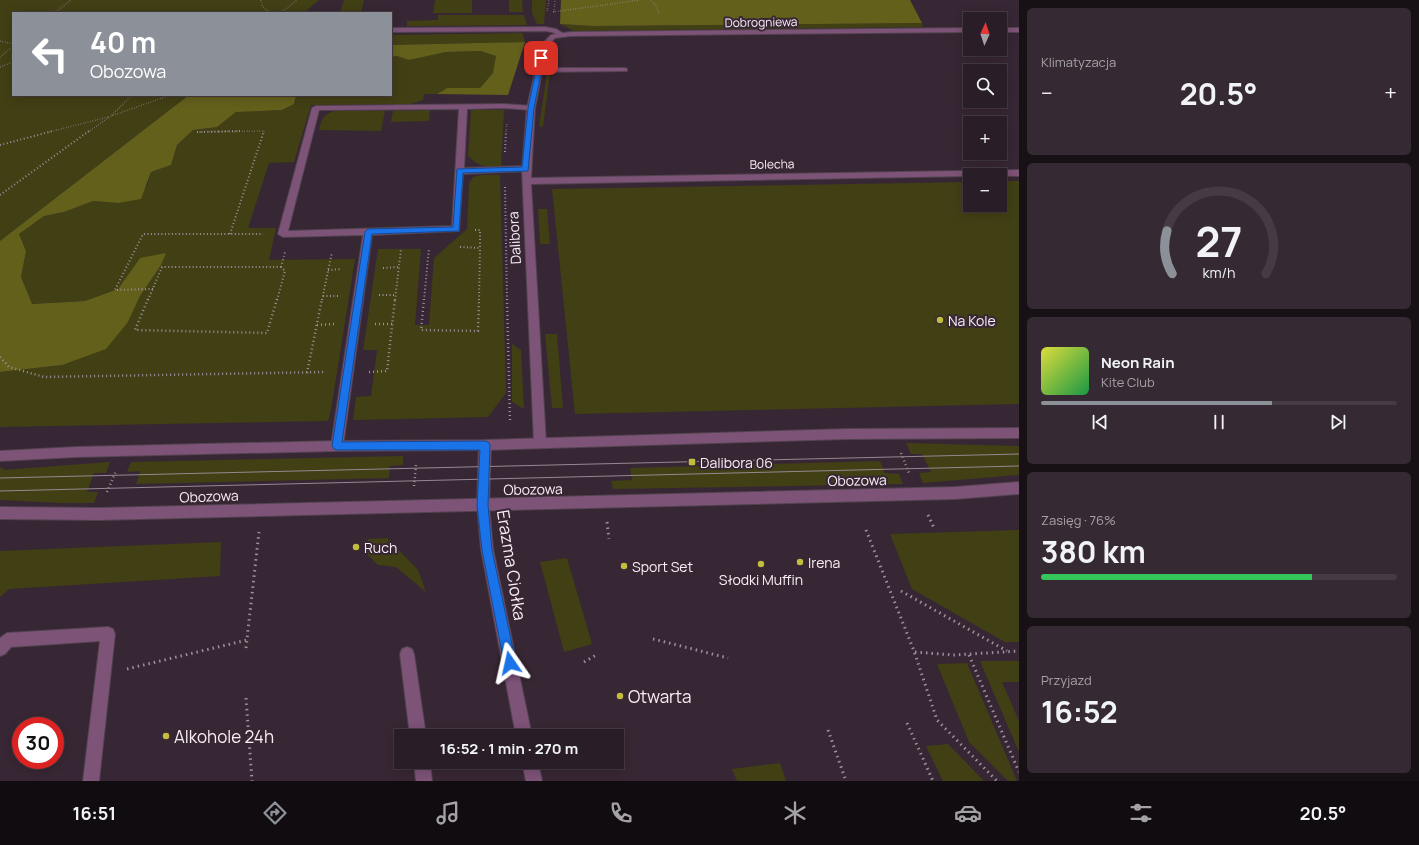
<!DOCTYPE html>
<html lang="pl">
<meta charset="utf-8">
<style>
:root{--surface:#291d27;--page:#352a33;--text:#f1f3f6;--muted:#a5a2a7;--line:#453b44;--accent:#8c9099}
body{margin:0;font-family:Manrope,sans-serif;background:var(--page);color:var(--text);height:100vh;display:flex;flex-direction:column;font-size:15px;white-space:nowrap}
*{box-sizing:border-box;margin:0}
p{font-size:13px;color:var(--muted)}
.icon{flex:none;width:22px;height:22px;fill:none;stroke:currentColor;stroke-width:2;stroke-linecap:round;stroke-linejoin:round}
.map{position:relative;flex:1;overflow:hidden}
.panel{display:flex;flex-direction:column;gap:8px;padding:8px;background:#171015;width:400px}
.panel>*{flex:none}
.guide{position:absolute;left:12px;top:12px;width:380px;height:84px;border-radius:0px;box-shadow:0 2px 10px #0003,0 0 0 1px var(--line);background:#8c9099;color:#fff;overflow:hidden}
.needle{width:26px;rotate:3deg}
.buttons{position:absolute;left:963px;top:12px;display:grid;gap:8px}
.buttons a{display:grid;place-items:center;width:44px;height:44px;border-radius:0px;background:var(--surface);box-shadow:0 2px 10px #0003,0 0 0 1px var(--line);font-size:20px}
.speed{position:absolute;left:12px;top:717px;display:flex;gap:8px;font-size:20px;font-weight:700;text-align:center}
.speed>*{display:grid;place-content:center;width:52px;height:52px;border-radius:50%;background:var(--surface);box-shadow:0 2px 10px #0003,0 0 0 1px var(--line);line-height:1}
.speed .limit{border:6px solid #d22;background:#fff;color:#111}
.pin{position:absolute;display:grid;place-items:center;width:34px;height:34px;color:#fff;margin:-17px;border-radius:8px;box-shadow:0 2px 6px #0006}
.me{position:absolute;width:44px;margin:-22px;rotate:349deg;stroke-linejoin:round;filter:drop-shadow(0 0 3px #0008)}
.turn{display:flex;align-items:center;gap:14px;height:84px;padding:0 12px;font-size:18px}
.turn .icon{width:52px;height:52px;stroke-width:2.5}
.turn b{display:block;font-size:28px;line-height:34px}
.big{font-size:30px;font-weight:700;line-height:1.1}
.panel .card{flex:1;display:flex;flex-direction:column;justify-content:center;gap:6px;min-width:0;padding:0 14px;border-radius:6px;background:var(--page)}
.panel .dial{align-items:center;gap:0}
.dial svg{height:104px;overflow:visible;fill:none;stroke:var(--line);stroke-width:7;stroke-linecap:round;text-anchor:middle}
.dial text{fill:var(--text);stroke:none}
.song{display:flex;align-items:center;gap:12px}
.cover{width:48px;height:48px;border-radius:6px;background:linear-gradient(135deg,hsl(60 70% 55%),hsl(140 70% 35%))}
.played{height:4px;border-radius:2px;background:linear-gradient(90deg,var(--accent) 65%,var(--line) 65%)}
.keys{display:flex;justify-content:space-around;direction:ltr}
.heat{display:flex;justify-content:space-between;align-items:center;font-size:22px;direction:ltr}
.charge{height:6px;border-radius:3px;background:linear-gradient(90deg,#34c759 76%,var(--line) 0)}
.trip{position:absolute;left:394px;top:729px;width:230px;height:40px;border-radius:0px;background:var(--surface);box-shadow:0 2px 10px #0003,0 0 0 1px var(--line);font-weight:700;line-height:40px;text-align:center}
.menu{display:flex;height:64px;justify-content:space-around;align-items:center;background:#100c10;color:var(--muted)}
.menu .icon{width:28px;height:28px}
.menu .selected{color:var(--accent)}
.menu b{font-size:18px;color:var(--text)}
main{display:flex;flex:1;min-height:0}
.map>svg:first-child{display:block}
</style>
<main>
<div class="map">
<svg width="1019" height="781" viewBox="0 0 1019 781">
<rect width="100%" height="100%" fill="#372734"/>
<!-- green -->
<path fill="#413f14" d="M0,0H319L306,11H301L298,13H13V95H189L0,241Z
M344,0H364L361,13H340Z
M435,0H472V13H433Z
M509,0H522L523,12H509Z
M532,0H546L544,24H537L532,13Z
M438,15H524L527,25L407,26V21L438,20Z
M922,23L923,27L574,31L560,24L593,26Z
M522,33L525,42L391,45V35Z
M481,51L497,56L493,73L480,88H447L437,94H424L423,100L411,104L311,105L294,162L269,163L248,228H276L269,260L355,259L333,397L329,419L327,421L0,427V372L62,365L128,322L140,296L161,265L140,258L118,289L85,301L31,304L21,277L26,251L19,234L44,216L64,212L93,201L118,203L147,186L151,172L171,165L177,145L193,130L217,127L236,112L282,110L294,104L296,95H391V57L397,56L409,60L446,52Z
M547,73H550L543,127L539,126Z
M430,110L429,121L391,122L393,111Z
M471,110H504L501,166C485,167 479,167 468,156Z
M334,111H385L381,131L319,130C322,119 323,114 334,111Z
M481,175H500L506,393L488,417L353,420L356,397L371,396L377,350H363L378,249H421L415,325H429L434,258L467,229L469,183L473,177Z
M1000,181H1019V404L575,414L552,189L970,182V205H1000Z
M538,209H547L550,244H540Z
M545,334H557L563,408H552Z
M512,344L521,350L524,409L512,402Z
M906,443L1019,446V475L923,483L919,473L931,472L922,454H911Z
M403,456V465L390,466L389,478L136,484L140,471L127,472L131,462Z
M880,461L885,473L899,474L903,484L613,489L611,481L632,480L630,468Z
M110,462L106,473H94L87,492H98L94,503H61L0,500V468H4L3,470Z
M1019,530V642H1005L912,589L890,534Z
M387,538L418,570L426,592L396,567L378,565L367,554L368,539Z
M221,542L220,576L9,589L0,597V551Z
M567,558L592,644L564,652L540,562Z
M980,661H1019V682H1002L1019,721V752Z
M967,663L1017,781H1008L969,742L937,664Z
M948,744L984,781H943L926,746Z
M780,763L786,781H737L732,769Z"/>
<!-- forest -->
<path fill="#63601c" d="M561,0H910L922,23L593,26L560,24Z
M525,42L508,95L437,94L447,88H480L493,73L496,56L481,51L446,52L409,60L397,56L391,57V45Z
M189,95H296L294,104L282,110L236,112L217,127L193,130L177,145L171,165L151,172L141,199L118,203L93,201L64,212L44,216L19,234L26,251L21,277L32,304L85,301L118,289L140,258L166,253L161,265L140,296L128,322L106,349L62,365L0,372V241Z"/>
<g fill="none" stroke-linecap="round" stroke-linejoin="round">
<!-- service casing -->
<g stroke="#52434f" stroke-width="2">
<path id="service" d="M545,27L556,29L566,35L563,37L552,32L545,31L391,32V28Z
M625,68L627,69V71L538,72L535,70L538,68Z
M504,104L531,106L535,108L531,110L504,108L467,109L464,168L526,166L529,167L530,169L529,171L463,174L459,231L372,235L343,446L341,450L337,451L333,450L331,446L363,235L283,237L278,234L312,108L316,106ZM459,109L452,226L288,231L319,110Z
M108,627L113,629L115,634L99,781H83L100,641L11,647L5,654L0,656V638L7,633Z
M407,647L412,649L414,654L426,736H410L400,654L402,649Z
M414,762H430L432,781H416Z"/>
</g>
<!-- minor casing -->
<g stroke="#52434f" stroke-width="2">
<path id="minor" d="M970,28V32L570,36L555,38L547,46L535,108L531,178L1019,170V176L970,175V176L531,184L546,443L544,447L540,448L536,447L534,443L522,169L527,108L541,45L551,35L570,32Z
M1000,28H1019V32H1000Z
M485,440L489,441L491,445L489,505L493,549L532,736H516L481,549L477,505L479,445L481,441Z
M522,762H538L542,781H526Z"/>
</g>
<!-- tertiary casing -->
<g stroke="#52434f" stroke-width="2">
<path id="tertiary" d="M1019,428V438L848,439L485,450L337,451L76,457L0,461V451L76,447L337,441L485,440L848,429Z
M1019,482V494L955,499L99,520L0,519V507L99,508L955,487Z"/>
</g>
<!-- path-far3 -->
<path stroke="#9d909c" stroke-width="1.5" stroke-dasharray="0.5 2" stroke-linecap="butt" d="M261,0C261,7 267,11 273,13
M651,0L657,7L659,15
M547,11L549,0
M553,12L640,0
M554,12L555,0
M54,13L71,0
M280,13L297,0
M0,41L13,44
M0,57L13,46
M0,67L13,62
M112,115L132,95
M49,132L108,117
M88,132L111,116L171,95
M197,132L264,131V132
M506,132L507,123"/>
<!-- path-far2 -->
<path stroke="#9d909c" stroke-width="2" stroke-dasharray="1 2.5" stroke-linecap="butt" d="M197,132L242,131
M0,145L53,131
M505,152L506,131
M505,187L507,300
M0,195L89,131
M230,234L264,131
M460,247L480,248V230H474
M281,267L285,252
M383,268L399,267
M328,270L342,269
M153,289L115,290L143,234H263
M379,295H396
M323,296H338
M148,300L162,267H281
M277,300L285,271L281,267
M322,300L332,252
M395,300L401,249
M424,300L429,248
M479,300L480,248"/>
<!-- path-far1 -->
<path stroke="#9d909c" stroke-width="2.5" stroke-dasharray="1 3" stroke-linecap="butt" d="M148,299L135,330L267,333L277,299
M424,299L421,330L478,331L479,299
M507,299L510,421
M375,324H392
M317,325L334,324
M0,357L9,367L44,377L326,372
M369,372L387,371L395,299
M307,373L322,299
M901,453L909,473
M414,486L416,465
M107,492L116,471"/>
<!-- path -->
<path stroke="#9d909c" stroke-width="3" stroke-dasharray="1.5 4" stroke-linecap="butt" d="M928,515L934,528
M607,522L609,539
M866,530L914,651L937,720L997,781
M901,591L1007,651
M653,639L728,658
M246,648L259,532
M915,652L953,655L1019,651
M969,655L1019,772
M584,662L596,655
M127,669L247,640
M246,698L252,781
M907,723L933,781
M828,730L846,781"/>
<!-- service -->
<use href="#service" fill="#7d5378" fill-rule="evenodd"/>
<!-- minor -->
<use href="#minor" fill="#7d5378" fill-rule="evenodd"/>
<!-- tertiary -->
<use href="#tertiary" fill="#7d5378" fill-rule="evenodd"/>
<!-- tram -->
<path stroke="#958793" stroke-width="1" d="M0,478L1019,454
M0,491L1019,466"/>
</g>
<!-- route -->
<path fill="#1a73e8" stroke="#114b97" d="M539,56L544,58L534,108L528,171L463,173L459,231L372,234L342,442L485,441L488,442L490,445L488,505L492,550L516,663L514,667L510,669L505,667L504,663L482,550L477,505L480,450H337L334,449L332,446L365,232L368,229L453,227L457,169L522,167L528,108Z"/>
<!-- markers -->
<g fill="#c3bd3e" stroke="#372734" stroke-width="1.5">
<circle cx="940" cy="320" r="4"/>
<rect x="688" y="458" width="8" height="8" rx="2"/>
<circle cx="356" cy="547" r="4"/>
<circle cx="800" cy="562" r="4"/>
<circle cx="761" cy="564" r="4"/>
<circle cx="624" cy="566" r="4"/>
<circle cx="620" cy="696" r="4"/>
<circle cx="166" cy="736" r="4"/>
</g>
<g text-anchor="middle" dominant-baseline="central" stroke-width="4" stroke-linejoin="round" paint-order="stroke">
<!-- far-street labels -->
<g font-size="12" fill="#f9eef8" stroke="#372734">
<text transform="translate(761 22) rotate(-1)">Dobrogniewa</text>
<text transform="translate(772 164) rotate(-1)">Bolecha</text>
</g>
<!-- street labels -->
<g font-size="14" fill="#f9eef8" stroke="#372734">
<text transform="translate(514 238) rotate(-93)">Dalibora</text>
<text transform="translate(857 480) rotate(-1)">Obozowa</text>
<text transform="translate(533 489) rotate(-1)">Obozowa</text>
<text transform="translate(209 496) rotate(-2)">Obozowa</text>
</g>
<!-- poi labels -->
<g font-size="14" fill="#f9eef8" stroke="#372734" text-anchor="start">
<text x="948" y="320">Na Kole</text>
<text x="700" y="462">Dalibora 06</text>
<text x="364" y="547">Ruch</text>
<text x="808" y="562">Irena</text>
<text x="632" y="566">Sport Set</text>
<text x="761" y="579" text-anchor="middle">Słodki Muffin</text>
</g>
<!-- near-street labels -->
<g font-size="17" fill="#f9eef8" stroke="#372734">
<text transform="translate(512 565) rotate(81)">Erazma Ciołka</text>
</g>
<!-- near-poi labels -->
<g font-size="17" fill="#f9eef8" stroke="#372734" text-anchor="start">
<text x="628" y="696">Otwarta</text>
<text x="174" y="736">Alkohole 24h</text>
</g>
</g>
</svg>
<div class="buttons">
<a><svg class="needle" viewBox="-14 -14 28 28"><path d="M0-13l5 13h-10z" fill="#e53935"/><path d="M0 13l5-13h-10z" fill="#a5a2a7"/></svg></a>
<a><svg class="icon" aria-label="search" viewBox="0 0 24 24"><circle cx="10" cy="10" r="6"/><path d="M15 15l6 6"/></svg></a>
<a>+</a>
<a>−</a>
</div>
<div class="speed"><div class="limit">30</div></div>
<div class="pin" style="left:541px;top:58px;background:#d93025"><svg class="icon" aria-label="arrive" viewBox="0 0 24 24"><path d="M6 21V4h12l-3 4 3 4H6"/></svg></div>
<svg class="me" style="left:510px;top:663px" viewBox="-20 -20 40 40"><path d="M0-17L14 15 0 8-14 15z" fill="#1a73e8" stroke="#fff" stroke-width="4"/></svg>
<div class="trip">16:52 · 1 min · 270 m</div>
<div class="guide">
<div class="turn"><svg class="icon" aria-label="left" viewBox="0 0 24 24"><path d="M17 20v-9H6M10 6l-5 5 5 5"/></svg><div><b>40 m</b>Obozowa</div></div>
</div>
</div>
<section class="panel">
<div class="card"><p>Klimatyzacja</p>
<div class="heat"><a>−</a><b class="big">20.5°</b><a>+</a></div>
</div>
<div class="card dial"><svg viewBox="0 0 100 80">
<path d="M14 69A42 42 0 1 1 86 69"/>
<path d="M14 69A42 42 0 0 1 10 36" stroke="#8c9099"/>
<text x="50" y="56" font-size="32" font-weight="700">27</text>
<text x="50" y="72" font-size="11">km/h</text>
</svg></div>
<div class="card">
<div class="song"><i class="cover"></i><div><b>Neon Rain</b><p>Kite Club</p></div></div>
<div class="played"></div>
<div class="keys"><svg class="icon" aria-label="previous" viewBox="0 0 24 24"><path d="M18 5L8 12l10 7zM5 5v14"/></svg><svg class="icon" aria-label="pause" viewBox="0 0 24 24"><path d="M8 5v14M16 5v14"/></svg><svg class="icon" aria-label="next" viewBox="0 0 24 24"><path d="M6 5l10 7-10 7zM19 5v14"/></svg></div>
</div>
<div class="card"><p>Zasięg · 76%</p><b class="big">380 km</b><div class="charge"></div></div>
<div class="card"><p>Przyjazd</p><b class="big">16:52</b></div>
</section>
</main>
<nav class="menu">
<b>16:51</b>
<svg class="icon selected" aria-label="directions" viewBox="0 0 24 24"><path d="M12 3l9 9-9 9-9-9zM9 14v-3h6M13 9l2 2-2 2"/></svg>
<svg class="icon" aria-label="music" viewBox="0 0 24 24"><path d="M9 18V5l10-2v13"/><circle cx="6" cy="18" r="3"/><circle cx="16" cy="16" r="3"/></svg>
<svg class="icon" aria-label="phone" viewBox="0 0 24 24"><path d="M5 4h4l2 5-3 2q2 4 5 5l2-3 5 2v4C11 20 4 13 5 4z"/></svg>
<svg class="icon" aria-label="climate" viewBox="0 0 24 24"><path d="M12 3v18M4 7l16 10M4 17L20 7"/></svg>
<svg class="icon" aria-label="car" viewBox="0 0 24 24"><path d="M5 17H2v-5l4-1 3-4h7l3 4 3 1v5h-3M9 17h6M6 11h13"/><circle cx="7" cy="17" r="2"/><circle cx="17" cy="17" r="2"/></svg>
<svg class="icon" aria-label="filters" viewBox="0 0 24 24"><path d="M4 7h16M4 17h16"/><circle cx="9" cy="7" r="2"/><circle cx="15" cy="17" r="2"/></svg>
<b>20.5°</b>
</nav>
